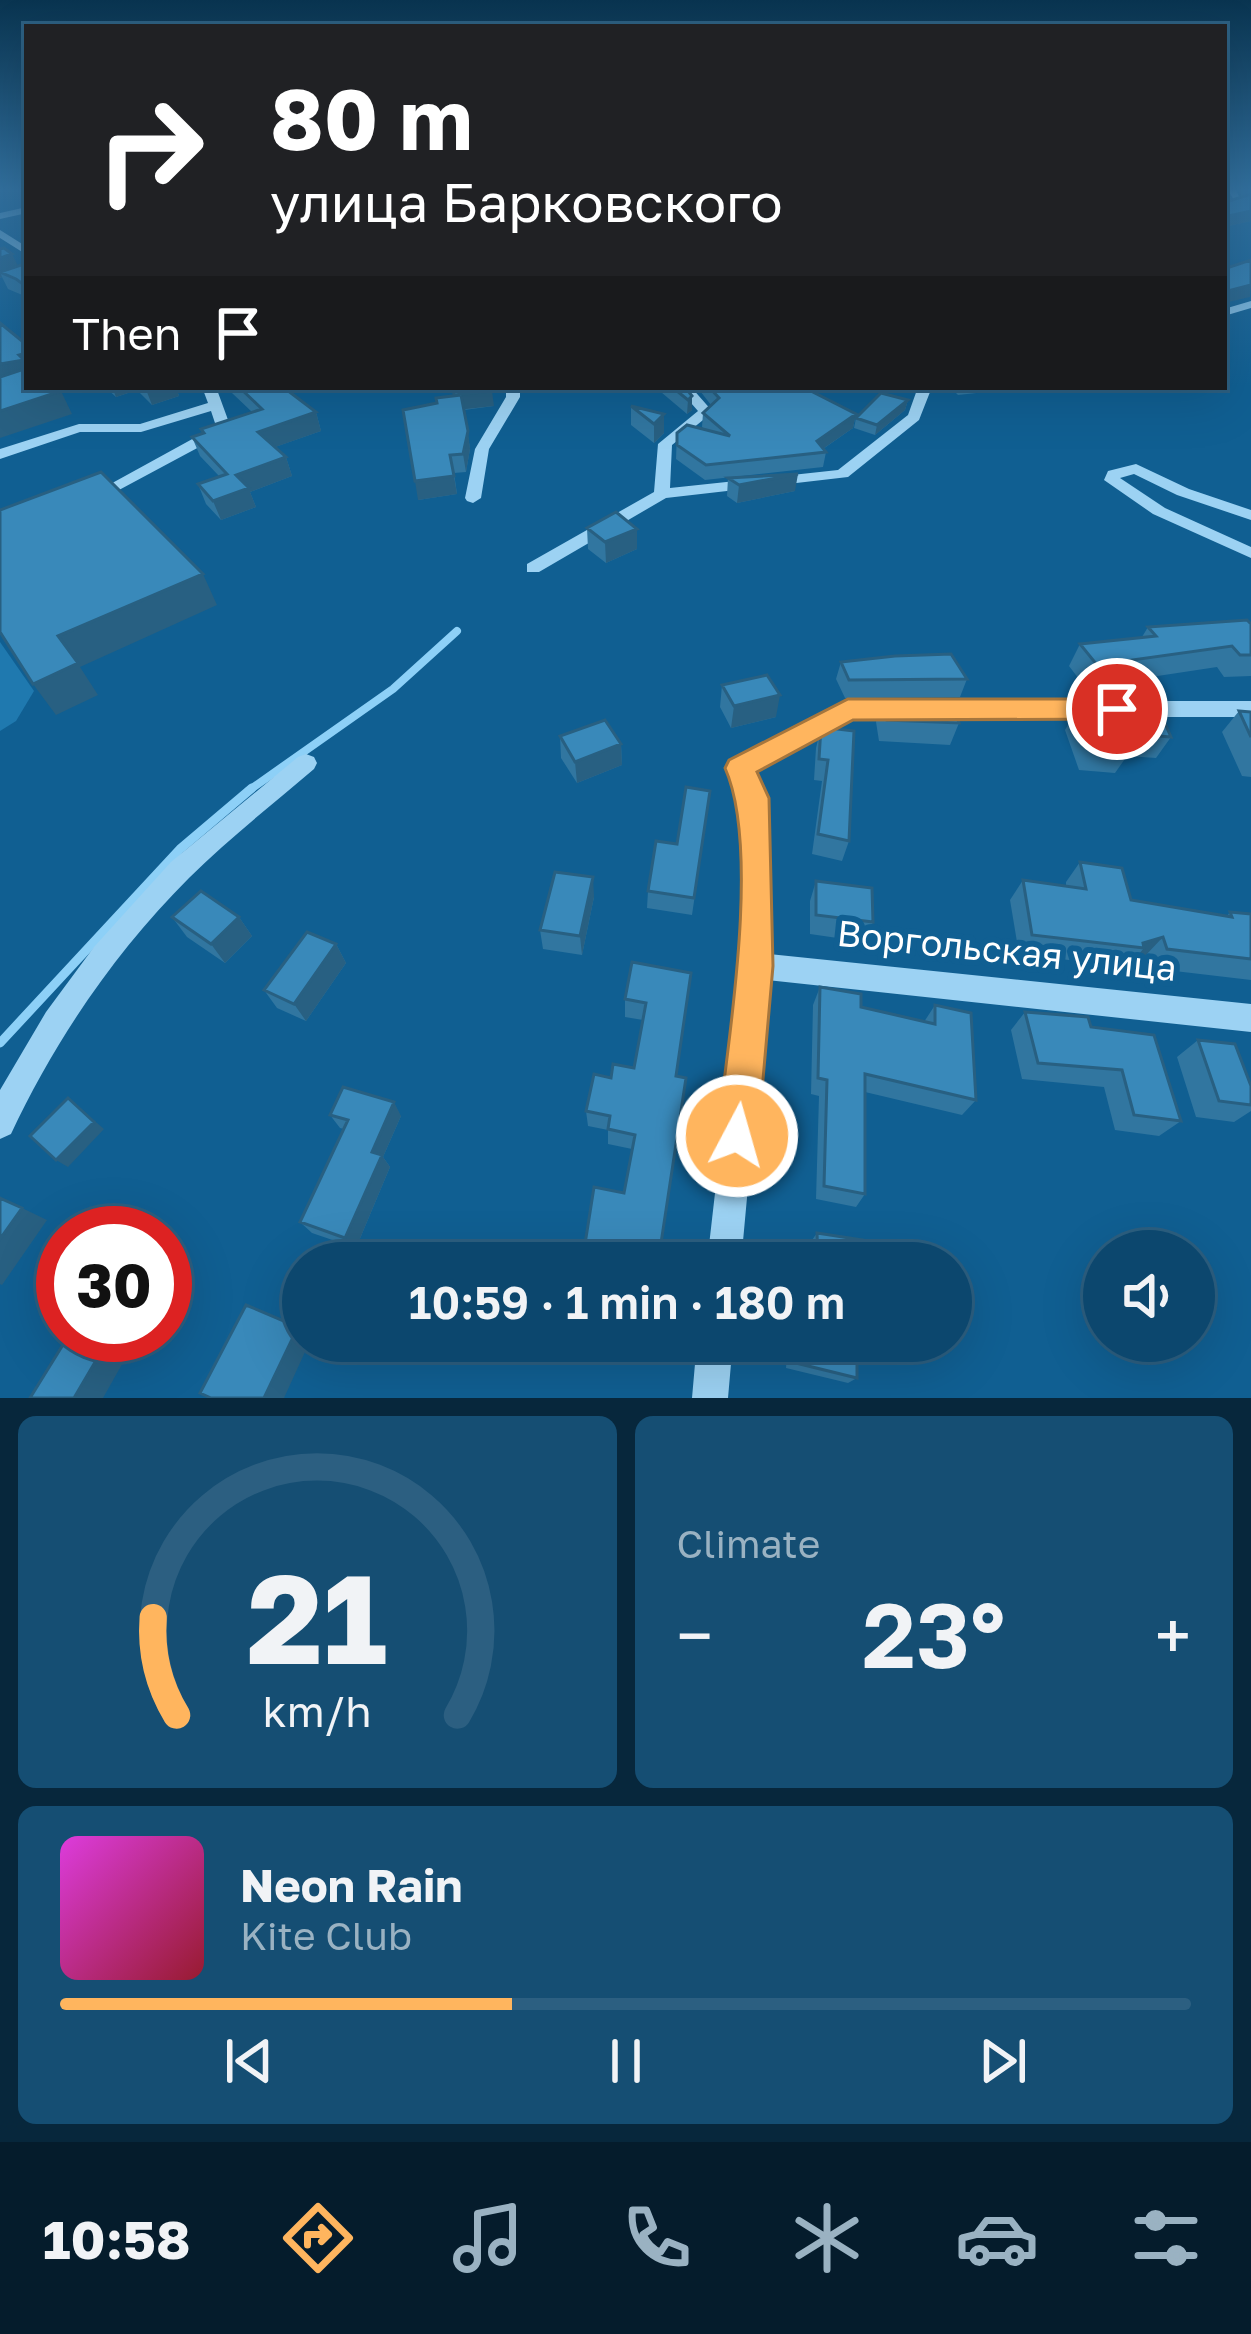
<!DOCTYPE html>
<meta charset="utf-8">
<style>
:root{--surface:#0c476e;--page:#154e73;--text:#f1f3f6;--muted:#9ab2c2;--line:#2c5f81;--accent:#ffb55e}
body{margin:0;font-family:"Golos Text",sans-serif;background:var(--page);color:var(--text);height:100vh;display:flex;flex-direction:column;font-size:45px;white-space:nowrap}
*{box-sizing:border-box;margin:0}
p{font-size:39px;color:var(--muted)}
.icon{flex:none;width:66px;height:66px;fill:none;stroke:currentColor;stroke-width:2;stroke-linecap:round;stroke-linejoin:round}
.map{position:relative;height:1398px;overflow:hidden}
.sheet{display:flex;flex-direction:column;gap:18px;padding:18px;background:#07273c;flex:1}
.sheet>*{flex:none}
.banner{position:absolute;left:24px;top:24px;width:1203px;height:366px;border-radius:0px;box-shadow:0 12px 48px #0002,0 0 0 3px var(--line);background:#202124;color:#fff;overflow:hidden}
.tools{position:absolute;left:1083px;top:1230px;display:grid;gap:24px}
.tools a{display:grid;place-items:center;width:132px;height:132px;border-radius:50%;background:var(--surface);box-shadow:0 12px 48px #0002,0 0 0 3px var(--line);font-size:60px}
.speed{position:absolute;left:36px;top:1206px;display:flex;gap:24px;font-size:60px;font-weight:700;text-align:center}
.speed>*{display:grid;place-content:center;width:156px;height:156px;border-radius:50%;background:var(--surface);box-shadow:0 12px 48px #0002,0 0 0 3px var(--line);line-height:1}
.speed .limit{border:18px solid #d22;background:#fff;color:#111}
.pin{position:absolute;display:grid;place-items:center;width:102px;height:102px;color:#fff;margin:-51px;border:6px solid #fff;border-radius:50%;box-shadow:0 3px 12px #0007}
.me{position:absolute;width:132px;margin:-66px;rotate:6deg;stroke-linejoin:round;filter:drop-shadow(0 0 9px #0008)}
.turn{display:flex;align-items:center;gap:42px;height:252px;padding:0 48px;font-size:54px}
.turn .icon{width:156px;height:156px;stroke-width:2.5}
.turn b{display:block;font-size:84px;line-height:102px}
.then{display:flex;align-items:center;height:114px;padding:0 48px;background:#0003;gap:24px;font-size:45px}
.big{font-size:90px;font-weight:600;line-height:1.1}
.sheet .tile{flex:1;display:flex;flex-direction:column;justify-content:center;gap:18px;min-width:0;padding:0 42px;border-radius:18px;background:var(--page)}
.sheet .dial{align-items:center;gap:0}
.dial svg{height:312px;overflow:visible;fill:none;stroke:var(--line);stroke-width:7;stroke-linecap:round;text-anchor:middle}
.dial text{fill:var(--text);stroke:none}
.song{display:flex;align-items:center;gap:36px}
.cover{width:144px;height:144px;border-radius:18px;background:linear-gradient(135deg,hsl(300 70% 55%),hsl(350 70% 35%))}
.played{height:12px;border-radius:6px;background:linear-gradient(90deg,var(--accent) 40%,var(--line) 40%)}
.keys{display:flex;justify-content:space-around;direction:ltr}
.heat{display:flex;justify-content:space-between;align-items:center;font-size:66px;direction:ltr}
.sheet .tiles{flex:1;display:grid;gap:18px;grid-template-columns:1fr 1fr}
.tile:last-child{grid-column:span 2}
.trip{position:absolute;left:282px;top:1242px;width:690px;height:120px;border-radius:60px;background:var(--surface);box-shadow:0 12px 48px #0002,0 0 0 3px var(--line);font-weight:600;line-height:120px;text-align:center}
.dock{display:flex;height:192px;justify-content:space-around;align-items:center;background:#051c2c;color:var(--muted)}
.dock .icon{width:84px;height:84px}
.dock .current{color:var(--accent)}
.dock b{font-size:54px;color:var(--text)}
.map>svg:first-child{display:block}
</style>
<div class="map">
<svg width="1251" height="1398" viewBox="0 0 1251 1398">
<rect width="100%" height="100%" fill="#105f92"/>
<!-- green -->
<path fill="#1f79af" d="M0,642L34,691L16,721L0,731Z"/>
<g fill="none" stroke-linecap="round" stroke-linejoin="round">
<!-- stream-far1 -->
<path stroke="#8dd0f7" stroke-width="8" d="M248,791L393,689L457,631"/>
<!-- stream -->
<path stroke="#8dd0f7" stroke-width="9" d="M0,1043L180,849L252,788"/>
<!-- minor -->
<path fill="#9cd2f3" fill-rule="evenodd" d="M1228,190H1236L1242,203L1224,209V203L1234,200Z
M27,207V213L0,219V213Z
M0,230L27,247V255L0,238Z
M1251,301V308L1224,316V309Z
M202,387H216L231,428L229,431L119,490L113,492L105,487L216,426L211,411L141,432H80L0,459V449L79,424H140L208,403Z
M506,387H520V397L489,449L481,498L473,503L467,501L465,498L475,449L506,397Z
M677,387H691L713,412L672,445L670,488L838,470L908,415L918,387H932L919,420L848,477L666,498L539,572H527V564L654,492L658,444L698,411Z
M1136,464L1189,489L1251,510V520L1177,495L1134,474L1120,478L1165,508L1251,547V558L1153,514L1104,480L1108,471Z
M848,701H1251V717H851L753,771L766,798L769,954L1251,1004V1032L767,980L741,1263H707L741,966L742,798L729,768L732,762Z
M306,754L314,757L317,763L314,769C272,805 228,839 189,878C115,952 55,1040 11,1134L0,1139V1090L46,1012L94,947L171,862L298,757Z
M697,1341H733L728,1398H692Z"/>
</g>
<!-- wall -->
<path fill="#3176a0" d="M1224,190L1227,197L1226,202L1242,197L1238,190H1251V221L1224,227Z
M0,249L18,266L27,264V297L8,289L2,277L0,278Z
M105,387H176L179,396L152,405L137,390L116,397Z
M230,387H298L288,390L316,412L321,431L275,447L286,457L292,476L250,492L256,507L221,520L206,504L198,484L219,476L200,456L192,437L203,433L201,429L252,412L232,393Z
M655,387H685L692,396V410L687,414Z
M697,387H803L856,414L853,428L823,449L826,452L823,467L705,480L676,459L677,433L704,429L702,427L703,413L711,405Z
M950,387H1130L1129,389L996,387L995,391L958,395Z
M454,396L494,406L464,410L470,449L466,472L454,473L457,494L418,500L437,403Z
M908,400L905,410L875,435L854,428L856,418Z
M631,406L664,414V433L654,443L631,425Z
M728,478L795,491L737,503L727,496Z
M587,528L637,529V549L606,563L588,549Z
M1251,624V676L1224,677L1217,667L1085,687L1069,666L1080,644L1142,637L1148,627Z
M841,662L967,679L960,697L845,698L836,679Z
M722,685L776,717L731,728L720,707Z
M882,700L959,723L950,745L879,741L876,722Z
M1124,703L1171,737L1156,758L1127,756L1115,773L1079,770L1065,730L1077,709L1118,712Z
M1239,711L1251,712V777L1242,776L1222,732Z
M821,727L849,841L842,861L812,854L822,781L814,780L816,748Z
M560,736L621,744L622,765L577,783L561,758Z
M710,791L692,915L647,908L648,891Z
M1080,862L1131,900L1227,916L1230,912L1251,914V980L1149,968L1145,956L1134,960L1127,967L1019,954L1010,900L1023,880L1066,886V882Z
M816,881L873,922L865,942L810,934V901Z
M594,897L582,955L543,949L540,930Z
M172,917H239L252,936L225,963L187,937Z
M336,944L346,963L306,1021L277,1008L264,990Z
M691,973L624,1193L632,1149L608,1144V1130L588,1126L586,1111L611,1078L634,1068L643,1020L625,1017V999Z
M820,987L861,1007L924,1022L935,1005L976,1100L962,1115L865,1092V1194L856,1207L816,1199L819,1096L811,1094L813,1005Z
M1025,1012L1091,1027L1181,1121L1159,1136L1115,1130L1104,1087L1022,1079L1011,1030Z
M1198,1040L1251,1086V1111L1234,1122L1196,1117L1177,1057Z
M330,1115L401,1116L383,1157L390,1167L356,1248L312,1233L300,1222L344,1129L340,1128Z
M817,1233L909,1263H811L810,1243Z
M623,1341H653L652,1347Z
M788,1341H857V1378L848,1383L786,1368Z"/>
<!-- shaded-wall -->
<path fill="#286082" d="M1251,211V221L1224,227V217Z
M12,254L20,270L0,272L2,277L0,278V258Z
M1251,285L1250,297L1224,303V292Z
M27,353V383L0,388V364Z
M112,387H135L137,390L116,397Z
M145,387H176L179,396L152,405Z
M61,391L72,414L0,438V411Z
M492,391L494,406L457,410L454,395Z
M692,396V410L687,414L688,400Z
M908,400L905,410L875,435L877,425Z
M316,412L321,431L264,451L258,432Z
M664,414V433L654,443V424Z
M856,414L853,428L814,455L817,441Z
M468,431L470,449L466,472L463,454Z
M286,457L292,476L250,492L256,507L221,520L213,501L236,475Z
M798,474L795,491L737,503L739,485Z
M454,476L457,494L418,500L415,481Z
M637,529V549L606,563L605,542Z
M203,574L217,605L80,667L98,695L56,715L33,684L58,636Z
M780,695L776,717L731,728L734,706Z
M621,744L622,765L577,783L575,762Z
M593,877L594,897L582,955L580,936Z
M239,917L252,936L225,963L211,944Z
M1163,937L1145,956L1134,960L1144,948L1143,943Z
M336,944L346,963L306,1021L294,1004Z
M68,1098L104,1129L68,1167L56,1160Z
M394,1102L401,1116L383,1157L390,1167L356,1248L345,1238L372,1152Z
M22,1208L47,1220L2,1285L0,1284V1239Z
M298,1327L303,1330V1341H310L284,1398H264Z
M111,1335L138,1336L103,1398H74Z"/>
<!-- building -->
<path fill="#3989ba" stroke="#286082" stroke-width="3" d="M1224,190L1226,202L1251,194V211L1224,217Z
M4,248L12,254L0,258V249Z
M1251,260V285L1224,292V265L1230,267Z
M27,263V287L16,279L0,272Z
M0,323L27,345V353L19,355L24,360L0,364Z
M27,368V387H55L61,391L0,411V377Z
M239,387H283L316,412L258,432L286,457L236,475L249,488L213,501L198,484L227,474L192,437L204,433L201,429L262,409Z
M453,387H491L492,391L454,395Z
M672,387H685L692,396L688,400Z
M709,387H803L856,414L817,441L826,452L706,465L677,445V433L687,425L730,436L703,413L719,398Z
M881,393L908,400L877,425L856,418Z
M461,395L468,431L463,454L450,455L454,476L415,481L403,410L437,403L436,398Z
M631,406L664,414L654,424Z
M101,472L203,574L58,636L78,663L33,684L0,632V510Z
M798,474L739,485L728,478Z
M616,512L637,529L605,542L587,528Z
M1247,620L1251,624V655H1240L1232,646L1097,665L1080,644L1156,636L1148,627Z
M951,654L967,679L849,680L841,662L895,656Z
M767,675L780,695L734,706L722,685Z
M882,700H952L959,723L887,720Z
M1124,703L1157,706L1171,737L1122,733L1129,752L1092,749L1077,709L1128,713Z
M1239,711L1251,712V737Z
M605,720L621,744L575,762L560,736Z
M821,727L854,731L849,841L818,834L828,760L819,759Z
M686,787L710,791L694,898L648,891L656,841L677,844Z
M1080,862L1122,868L1131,900L1232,917L1230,912L1251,914V959L1167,949L1163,937L1143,943L1144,948L1032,935L1023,880L1086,889Z
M555,872L593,877L580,936L540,930Z
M816,881L872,888L873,922L816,915Z
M201,891L239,917L211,944L172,917Z
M307,932L336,944L294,1004L264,990Z
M632,962L691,973L676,1076L686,1078L658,1263H582L594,1187L624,1193L635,1135L608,1129L610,1116L586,1111L594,1074L611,1078L613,1064L634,1068L646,1003L625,999Z
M820,987L861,994V1007L935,1024V1005L971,1013L976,1100L865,1074V1194L824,1186L827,1080L818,1078Z
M1025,1012L1088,1017L1091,1027L1154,1035L1181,1121L1134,1115L1122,1070L1038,1063Z
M1198,1040L1235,1044L1251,1086V1105L1219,1101Z
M343,1087L394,1102L372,1152L382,1155L345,1238L300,1222L348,1120L330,1115Z
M68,1098L94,1122L56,1160L30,1136Z
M0,1198L22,1208L0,1239Z
M817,1233L908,1247L909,1263H818Z
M246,1305L298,1327L264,1398H211L200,1393Z
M69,1335H111L74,1398H30Z
M794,1341H857V1378L792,1362Z"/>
<!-- sky -->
<linearGradient id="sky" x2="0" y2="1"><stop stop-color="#093450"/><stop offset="0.49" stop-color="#316f9d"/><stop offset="1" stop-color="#316f9d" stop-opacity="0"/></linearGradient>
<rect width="1251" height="386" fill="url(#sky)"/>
<!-- route -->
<path fill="#ffb55e" stroke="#a6763d" stroke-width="3" d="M848,699H1117L1130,709L1117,719L853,720L757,772L769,798L773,966L758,1136L752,1150L737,1156L723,1150L717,1136C728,1044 761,849 725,768L729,760Z"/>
<g text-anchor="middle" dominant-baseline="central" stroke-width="12" stroke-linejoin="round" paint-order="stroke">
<!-- near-street labels -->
<g font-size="36" fill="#fff" stroke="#105f92">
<text transform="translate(1007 950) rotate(6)">Воргольская улица</text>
</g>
</g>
</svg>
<div class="tools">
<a><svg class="icon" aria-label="sound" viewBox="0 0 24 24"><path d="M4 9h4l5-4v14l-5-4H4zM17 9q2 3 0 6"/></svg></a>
</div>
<div class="speed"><div class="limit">30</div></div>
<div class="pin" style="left:1117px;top:709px;background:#d93025"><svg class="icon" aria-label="arrive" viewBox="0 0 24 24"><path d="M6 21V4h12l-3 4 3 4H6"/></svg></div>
<svg class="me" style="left:737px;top:1136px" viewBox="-20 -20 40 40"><circle r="17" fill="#ffb55e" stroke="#fff" stroke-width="3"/><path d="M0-11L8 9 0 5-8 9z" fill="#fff"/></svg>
<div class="trip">10:59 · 1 min · 180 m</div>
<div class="banner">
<div class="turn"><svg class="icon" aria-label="right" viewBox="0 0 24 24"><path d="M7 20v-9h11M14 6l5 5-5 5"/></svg><div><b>80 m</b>улица Барковского</div></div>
<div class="then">Then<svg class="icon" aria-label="arrive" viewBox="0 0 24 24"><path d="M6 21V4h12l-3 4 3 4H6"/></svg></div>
</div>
</div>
<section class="sheet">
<div class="tiles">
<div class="tile dial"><svg viewBox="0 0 100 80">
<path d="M14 69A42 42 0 1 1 86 69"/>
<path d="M14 69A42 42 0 0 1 8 44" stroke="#ffb55e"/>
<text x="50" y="56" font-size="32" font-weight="700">21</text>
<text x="50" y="72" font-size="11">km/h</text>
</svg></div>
<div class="tile"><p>Climate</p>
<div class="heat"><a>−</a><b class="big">23°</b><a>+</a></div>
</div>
<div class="tile">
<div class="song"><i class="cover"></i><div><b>Neon Rain</b><p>Kite Club</p></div></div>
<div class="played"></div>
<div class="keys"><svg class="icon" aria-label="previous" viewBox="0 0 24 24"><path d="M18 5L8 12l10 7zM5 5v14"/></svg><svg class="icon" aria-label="pause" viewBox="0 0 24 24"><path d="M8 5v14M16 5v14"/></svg><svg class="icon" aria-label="next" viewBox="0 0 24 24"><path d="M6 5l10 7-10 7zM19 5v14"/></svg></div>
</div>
</div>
</section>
<nav class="dock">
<b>10:58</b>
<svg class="icon current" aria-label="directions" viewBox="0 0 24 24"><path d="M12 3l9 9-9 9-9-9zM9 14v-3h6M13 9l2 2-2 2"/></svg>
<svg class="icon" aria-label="music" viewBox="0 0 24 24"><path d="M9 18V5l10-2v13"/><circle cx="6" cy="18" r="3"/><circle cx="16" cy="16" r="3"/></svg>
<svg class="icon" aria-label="phone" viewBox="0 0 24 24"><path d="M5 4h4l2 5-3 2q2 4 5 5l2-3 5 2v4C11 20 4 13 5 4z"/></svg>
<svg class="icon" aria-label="climate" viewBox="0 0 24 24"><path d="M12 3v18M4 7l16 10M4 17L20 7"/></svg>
<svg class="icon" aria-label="car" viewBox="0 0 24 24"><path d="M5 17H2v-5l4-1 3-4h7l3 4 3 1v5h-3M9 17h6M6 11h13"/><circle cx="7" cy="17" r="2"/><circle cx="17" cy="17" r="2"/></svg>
<svg class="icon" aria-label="filters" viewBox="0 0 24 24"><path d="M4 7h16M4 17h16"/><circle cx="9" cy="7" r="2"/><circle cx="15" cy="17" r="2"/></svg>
</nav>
